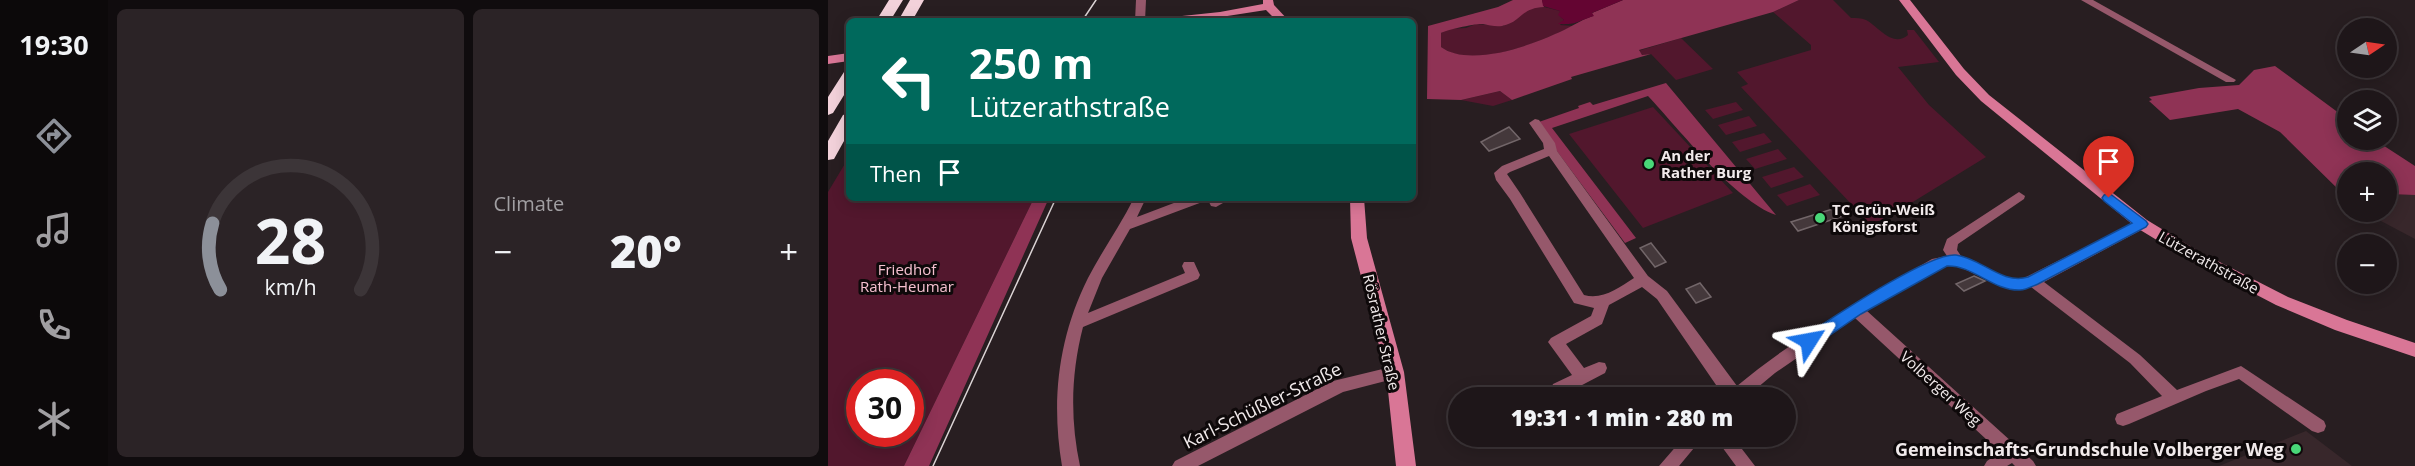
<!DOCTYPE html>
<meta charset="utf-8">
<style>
:root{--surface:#1e1619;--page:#2b2326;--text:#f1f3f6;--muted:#a19fa2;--line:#3c3538;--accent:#8c9099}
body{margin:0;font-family:"Open Sans",sans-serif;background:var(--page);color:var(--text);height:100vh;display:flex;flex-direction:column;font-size:22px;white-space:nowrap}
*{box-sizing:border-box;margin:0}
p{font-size:20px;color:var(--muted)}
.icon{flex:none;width:33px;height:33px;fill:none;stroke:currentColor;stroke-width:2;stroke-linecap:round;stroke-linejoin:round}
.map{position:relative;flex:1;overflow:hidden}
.details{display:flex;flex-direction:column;gap:9px;padding:9px;background:#100c0e;width:720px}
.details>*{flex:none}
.guide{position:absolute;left:18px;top:18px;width:570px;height:183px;border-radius:9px;box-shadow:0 3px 15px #0003,0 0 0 2px var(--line);background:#00695c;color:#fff;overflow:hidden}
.needle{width:39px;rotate:77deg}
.fabs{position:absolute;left:1509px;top:18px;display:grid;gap:12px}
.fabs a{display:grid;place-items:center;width:60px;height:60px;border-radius:50%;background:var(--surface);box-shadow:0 3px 15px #0003,0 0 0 2px var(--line);font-size:30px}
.speed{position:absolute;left:18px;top:369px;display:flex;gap:12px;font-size:30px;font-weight:700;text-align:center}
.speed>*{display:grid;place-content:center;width:78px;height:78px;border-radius:50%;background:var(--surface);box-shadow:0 3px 15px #0003,0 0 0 2px var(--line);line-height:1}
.speed .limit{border:9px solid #d22;background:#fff;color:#111}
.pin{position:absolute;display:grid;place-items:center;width:51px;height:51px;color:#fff;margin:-62px -26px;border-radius:50% 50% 50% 0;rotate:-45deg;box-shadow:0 0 6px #0007}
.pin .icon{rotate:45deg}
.me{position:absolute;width:66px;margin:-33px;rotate:56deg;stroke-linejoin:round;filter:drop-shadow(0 0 4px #0008)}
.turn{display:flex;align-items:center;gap:21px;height:126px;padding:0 24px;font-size:27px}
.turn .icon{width:78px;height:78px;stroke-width:2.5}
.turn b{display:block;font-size:42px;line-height:51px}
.then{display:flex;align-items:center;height:57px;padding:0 24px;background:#0003;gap:12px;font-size:22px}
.big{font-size:45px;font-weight:800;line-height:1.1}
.details .card{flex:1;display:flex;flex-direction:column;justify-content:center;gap:9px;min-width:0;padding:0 21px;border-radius:9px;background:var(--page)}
.details .dial{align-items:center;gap:0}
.dial svg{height:156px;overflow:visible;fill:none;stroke:var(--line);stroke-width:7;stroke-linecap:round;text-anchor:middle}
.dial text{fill:var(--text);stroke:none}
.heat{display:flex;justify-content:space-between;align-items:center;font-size:33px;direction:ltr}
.details .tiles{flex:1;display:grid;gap:9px;grid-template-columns:repeat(2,1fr)}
.trip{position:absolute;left:620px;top:387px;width:348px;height:60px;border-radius:30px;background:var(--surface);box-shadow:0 3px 15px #0003,0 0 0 2px var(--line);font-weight:800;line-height:60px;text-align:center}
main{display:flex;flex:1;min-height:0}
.dock{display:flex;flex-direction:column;width:108px;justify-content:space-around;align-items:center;background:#0c090a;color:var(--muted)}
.dock .icon{width:42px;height:42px}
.dock .current{color:var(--accent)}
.dock b{font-size:27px;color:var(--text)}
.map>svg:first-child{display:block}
</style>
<main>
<nav class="dock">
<b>19:30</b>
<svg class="icon current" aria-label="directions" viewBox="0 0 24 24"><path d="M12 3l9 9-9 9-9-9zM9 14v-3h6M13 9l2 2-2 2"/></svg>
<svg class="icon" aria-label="music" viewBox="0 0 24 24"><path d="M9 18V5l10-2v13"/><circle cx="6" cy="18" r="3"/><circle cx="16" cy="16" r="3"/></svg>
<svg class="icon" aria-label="phone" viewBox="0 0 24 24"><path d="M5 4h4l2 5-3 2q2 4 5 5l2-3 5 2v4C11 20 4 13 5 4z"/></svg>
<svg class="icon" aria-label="climate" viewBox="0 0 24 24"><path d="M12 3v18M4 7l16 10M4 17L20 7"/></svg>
</nav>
<section class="details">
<div class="tiles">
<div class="card dial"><svg viewBox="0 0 100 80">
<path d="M14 69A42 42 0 1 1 86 69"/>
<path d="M14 69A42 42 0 0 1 10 35" stroke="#8c9099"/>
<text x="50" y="56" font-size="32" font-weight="700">28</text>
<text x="50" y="72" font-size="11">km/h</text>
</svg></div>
<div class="card"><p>Climate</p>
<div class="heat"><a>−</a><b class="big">20°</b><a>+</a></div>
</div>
</div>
</section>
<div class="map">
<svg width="1587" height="466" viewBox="0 0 1587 466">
<rect width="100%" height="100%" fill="#281e21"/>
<!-- built -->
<path fill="#38272b" d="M1559,194L1587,195V239L1536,212H1558Z
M1478,431L1524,466H1391Z"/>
<!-- green -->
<path fill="#52172d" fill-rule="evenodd" d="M971,0H1005L1023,18C1028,18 1033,18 1038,20C1051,27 1064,48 1080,35L1079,30H1086L1111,62L1070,67L1101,105L1158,157L1075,208L1043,225L913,87L920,84L909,72L983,50V45L945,12Z
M704,7H716L732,11L731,15L736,20L732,25L745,26C714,41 645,71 613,47V33L619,29L638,28L648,24L675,26Z
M853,38L885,69L848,80L823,54L814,55L810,51Z
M672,91L684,100L665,106L633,100Z
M908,102L915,110L885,119L877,110Z
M825,107L905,193L815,228L741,134Z
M921,116L929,126L898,135L890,125Z
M936,133L944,142L912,152L904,142Z
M950,149L959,159L927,169L918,159Z
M21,157V198H206L76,466H0V192ZM32,382H82V434H32Z
M966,167L976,177L943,188L934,177Z
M982,184L992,195L959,206L949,195Z"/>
<!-- forest -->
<path fill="#8f3355" d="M685,0H714L716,7C692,8 694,22 674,26C667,27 661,25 655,24C649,23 617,30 613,33V47C640,67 699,47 727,34C740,29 752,20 765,16L764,13L795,0H971L945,12L811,50L814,55L823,54L743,77L744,79L684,100L672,91L633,100L599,99L600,26L670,7Z
M1447,66L1519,119L1520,140H1547L1587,166V195L1559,194L1558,172H1520L1519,193H1514L1452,132L1410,109L1342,120L1321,101L1324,100L1321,97L1371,88L1411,85L1426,70Z
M838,83L948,215C907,201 852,130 820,96L724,128L808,238L797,243L708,123L751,108L750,106L762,102L765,105Z
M206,198H221L101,466H76Z"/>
<!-- water -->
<path fill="#640532" d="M714,0H795L764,13L766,16C749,21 750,25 730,24L736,20L730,15L732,11L715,6Z"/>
<!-- building -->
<path fill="#44383b" stroke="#726669" stroke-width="1.5" d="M681,127L692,139L661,151L653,142Z
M1014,206L1021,214L970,231L963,222Z
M823,243L838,262L827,267L812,248Z
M1146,276L1157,281L1136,291L1128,284Z
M872,283L883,297L868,303L858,289Z"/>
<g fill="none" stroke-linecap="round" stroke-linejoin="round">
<!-- street -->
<path fill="#96586b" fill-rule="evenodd" d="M308,0H318L317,21H307Z
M1253,0H1265L1408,80L1406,82H1398Z
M707,119L711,120L727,143L729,151L820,276L839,291L909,386C969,336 1037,298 1104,259L1119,256L1115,250L1119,239L1191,192L1197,196L1196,199L1130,244L1129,250L1133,256L1180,278L1192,280L1309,221H1319L1321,224L1319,227L1216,282L1312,355L1349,390L1413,366L1496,421L1498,426L1496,431L1490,433L1484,431L1411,379L1378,391L1301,424L1295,426L1289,424L1287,419L1289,414L1334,396L1302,363L1203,287L1192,290L1178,288L1127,265L1112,268L1039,311L1205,461L1208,466H1187L1184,463L1179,466H1156L1159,461L1172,452L1027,318L947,373L917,398H897L829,299L814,287L781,305L774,324L738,344L756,368L771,362L777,363L779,368L777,373L737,394L731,396L725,394L723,389L725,384L744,375L720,342L723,338L763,316L766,308L746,303L682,199L668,180L666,173L674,166L716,149L715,143L701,123ZM721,156L806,278C790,288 775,300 756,295L692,193L679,174L682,172Z
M306,198H318L309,217L359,198H378L377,201L302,229L274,278L260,313L357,273L354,266L356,262H366L372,275L370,279L255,327C243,374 242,419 252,466H234C223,401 230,338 260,278C274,251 292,226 306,198Z
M379,198H391L395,203L388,207L383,206Z
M567,366L573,367L575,372L573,377L515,392L370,466H344L347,461L505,381Z
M857,436H876L851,466H831Z
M886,436H904L927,466H908Z"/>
<!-- secondary -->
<path fill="#d97696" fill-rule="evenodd" d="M435,0H445L446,5L461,21H449L438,10L367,21H329L335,18L392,12L435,4Z
M1071,0H1082L1136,69L1161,95L1319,220L1370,251L1460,297L1519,320L1587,343V357L1507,330L1448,305L1360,259L1309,228L1153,101L1128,75Z
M21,53V61L0,64V56Z
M522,198H536L539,238L576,372L588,466H568L558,372L523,238Z"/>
<!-- highway -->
<path fill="#f2d1da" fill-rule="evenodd" d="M61,0H75L62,21H48Z
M82,0H96L84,21H70Z
M21,71V87L5,113L0,115V97L16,72Z
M21,113V132L6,159L0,160V141L15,115Z"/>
<!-- tram -->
<path stroke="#dbd4d5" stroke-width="1.5" d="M254,21L268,0
M105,466L228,198"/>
</g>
<!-- route -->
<path fill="#1a73e8" stroke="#114b97" stroke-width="1.5" d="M1281,193L1318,221L1320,224L1318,227L1210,284C1205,286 1198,290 1192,290C1165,291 1145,265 1119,266L1033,314L986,346H975L973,341L975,337C1001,320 1101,252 1128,255C1153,258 1174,285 1200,277L1304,223L1276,201L1274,198L1276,195Z"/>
<!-- markers -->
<g fill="#49d778" stroke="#0e090a" stroke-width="2">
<circle cx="821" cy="164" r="6"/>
<circle cx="992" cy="218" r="6"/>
<circle cx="1468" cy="449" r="6"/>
</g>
<g text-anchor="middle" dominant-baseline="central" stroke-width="6" stroke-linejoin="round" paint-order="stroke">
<!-- poi labels -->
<g font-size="15" font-weight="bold" fill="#f1eaeb" stroke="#0e090a" text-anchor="start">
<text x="833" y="155">An der<tspan x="833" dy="17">Rather Burg</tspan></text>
<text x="1004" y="209">TC Grün-Weiß<tspan x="1004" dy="17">Königsforst</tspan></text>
</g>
<!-- street labels -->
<g font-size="15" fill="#f1eaeb" stroke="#0e090a">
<text transform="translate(1381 262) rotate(29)">Lützerathstraße</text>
<text transform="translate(554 332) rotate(77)">Rösrather Straße</text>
<text transform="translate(1113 388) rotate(42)">Volberger Weg</text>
</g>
<!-- park labels -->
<g font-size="15" fill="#f5c0cf" stroke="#0e090a">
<text x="79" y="269">Friedhof<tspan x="79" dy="17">Rath-Heumar</tspan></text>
</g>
<!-- near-street labels -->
<g font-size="18" fill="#f1eaeb" stroke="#0e090a">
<text transform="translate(434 405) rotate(-26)">Karl-Schüßler-Straße</text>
</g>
<!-- near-poi labels -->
<g font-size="18" font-weight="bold" fill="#f1eaeb" stroke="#0e090a" text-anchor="end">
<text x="1456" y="449">Gemeinschafts-Grundschule Volberger Weg</text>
</g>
</g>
</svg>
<div class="fabs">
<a><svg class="needle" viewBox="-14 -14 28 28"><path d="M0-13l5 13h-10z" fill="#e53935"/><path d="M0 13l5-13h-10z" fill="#a19fa2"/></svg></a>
<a><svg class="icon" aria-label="layers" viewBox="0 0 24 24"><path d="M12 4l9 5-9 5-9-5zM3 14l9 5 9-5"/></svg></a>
<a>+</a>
<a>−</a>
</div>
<div class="speed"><div class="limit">30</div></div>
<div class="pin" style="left:1281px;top:198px;background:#d93025"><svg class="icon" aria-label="arrive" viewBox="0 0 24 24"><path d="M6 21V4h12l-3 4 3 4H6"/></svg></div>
<svg class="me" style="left:981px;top:341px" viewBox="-20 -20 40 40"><path d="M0-17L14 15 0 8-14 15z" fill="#1a73e8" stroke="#fff" stroke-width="4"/></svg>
<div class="trip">19:31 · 1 min · 280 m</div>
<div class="guide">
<div class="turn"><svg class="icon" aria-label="left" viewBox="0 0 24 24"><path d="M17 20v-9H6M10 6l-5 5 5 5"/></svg><div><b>250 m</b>Lützerathstraße</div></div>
<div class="then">Then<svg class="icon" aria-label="arrive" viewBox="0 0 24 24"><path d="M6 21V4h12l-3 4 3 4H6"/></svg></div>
</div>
</div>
</main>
